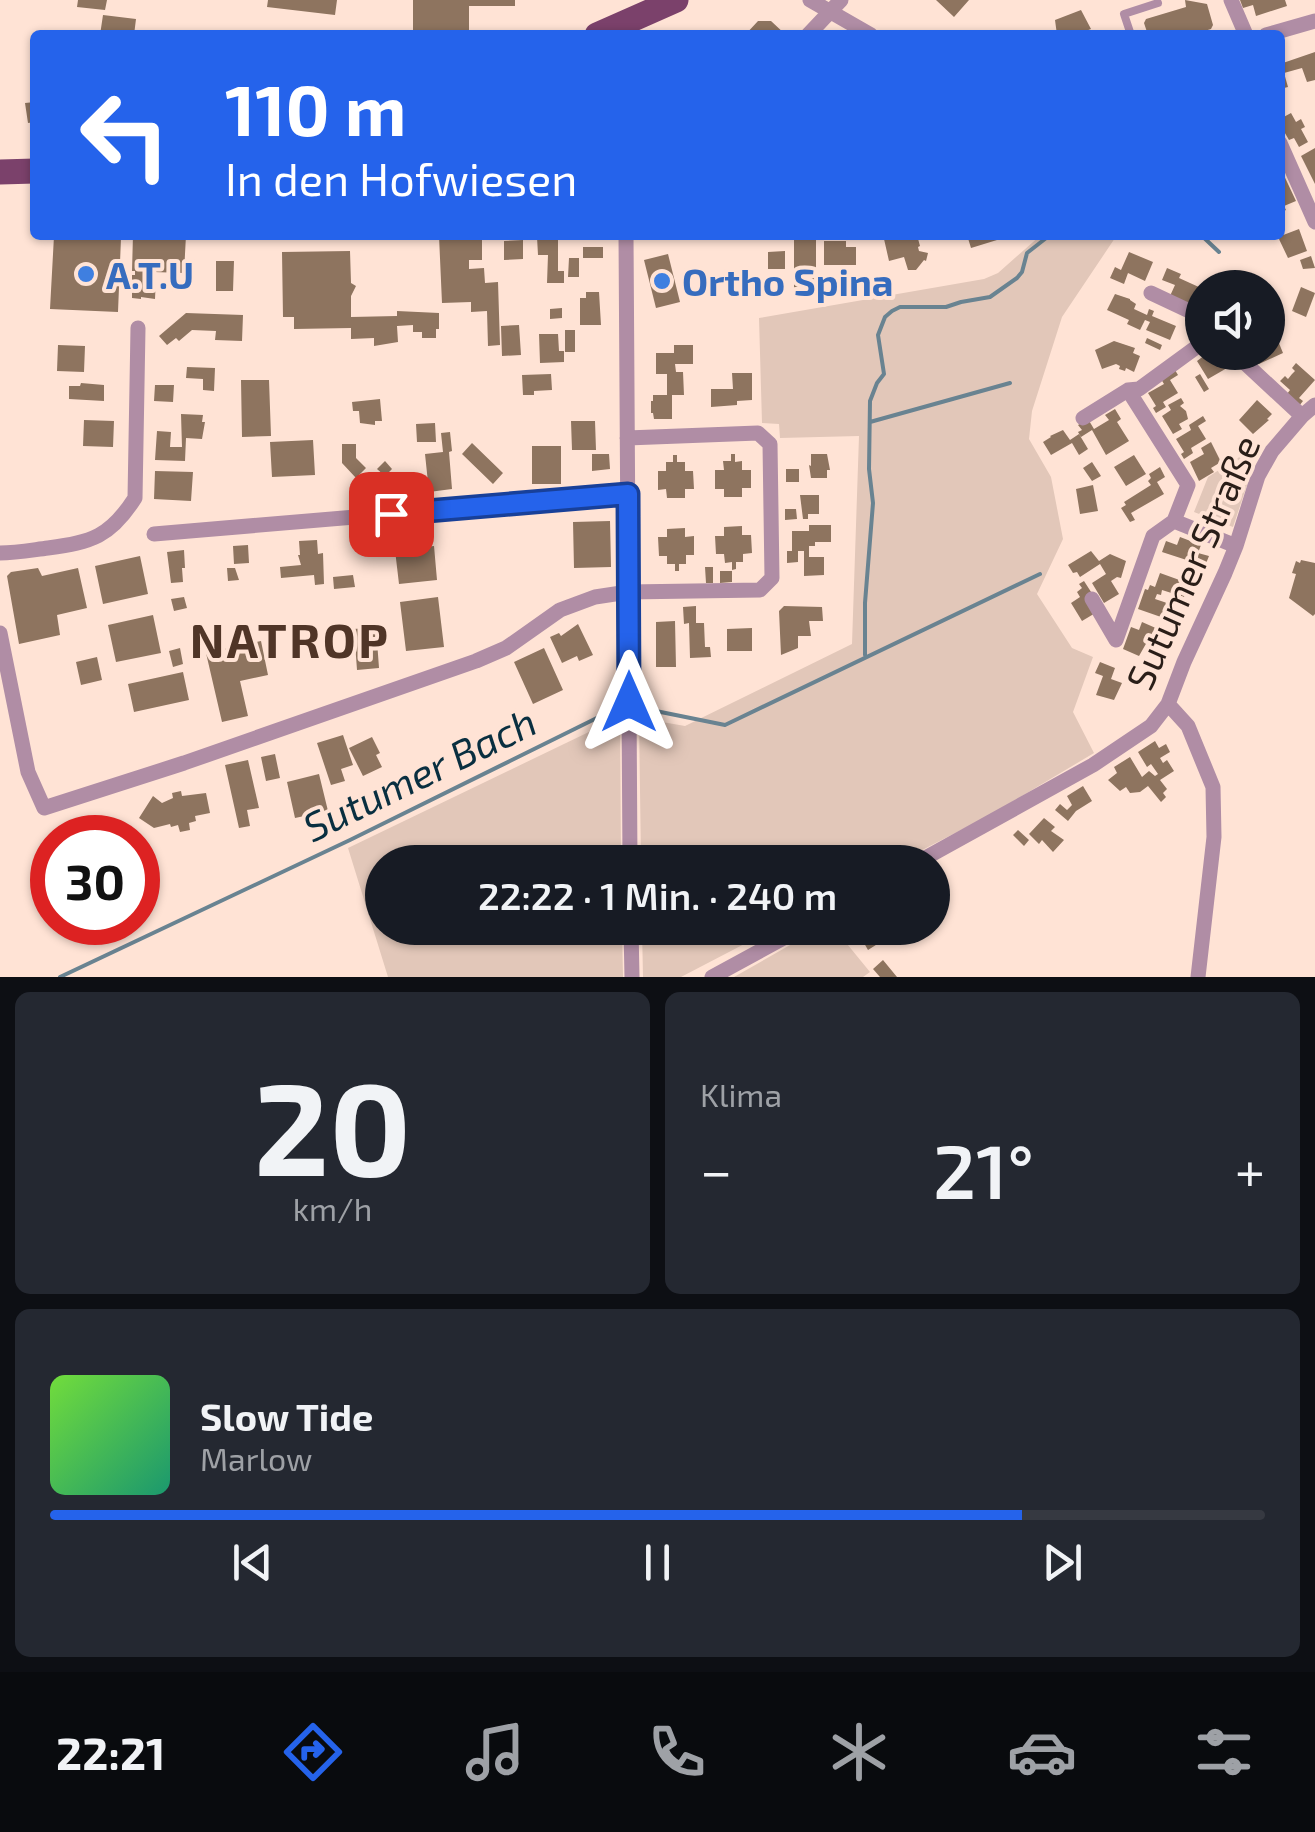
<!DOCTYPE html>
<html lang="de">
<meta charset="utf-8">
<style>
:root{--surface:#171b24;--page:#242831;--text:#f1f3f6;--muted:#9ea1a6;--line:#363941;--accent:#2563eb}
body{margin:0;font-family:"Exo 2",sans-serif;background:var(--page);color:var(--text);height:100vh;display:flex;flex-direction:column;font-size:38px;white-space:nowrap}
*{box-sizing:border-box;margin:0}
p{font-size:32px;color:var(--muted)}
.icon{flex:none;width:55px;height:55px;fill:none;stroke:currentColor;stroke-width:2;stroke-linecap:round;stroke-linejoin:round}
.map{position:relative;height:977px;overflow:hidden}
.details{display:flex;flex-direction:column;gap:15px;padding:15px;background:#0d0f14;flex:1}
.details>*{flex:none}
.banner{position:absolute;left:30px;top:30px;width:1255px;height:210px;border-radius:10px;box-shadow:0 2px 8px #0004;background:#2563eb;color:#fff;overflow:hidden}
.tools{position:absolute;left:1185px;top:270px;display:grid;gap:20px}
.tools a{display:grid;place-items:center;width:100px;height:100px;border-radius:50%;background:var(--surface);box-shadow:0 2px 8px #0004;font-size:50px}
.speed{position:absolute;left:30px;top:815px;display:flex;gap:20px;font-size:50px;font-weight:700;text-align:center}
.speed>*{display:grid;place-content:center;width:130px;height:130px;border-radius:50%;background:var(--surface);box-shadow:0 2px 8px #0004;line-height:1}
.speed .limit{border:15px solid #d22;background:#fff;color:#111}
.pin{position:absolute;display:grid;place-items:center;width:85px;height:85px;color:#fff;margin:-42px;border-radius:20px;box-shadow:0 5px 15px #0006}
.me{position:absolute;width:110px;margin:-55px;rotate:0deg;stroke-linejoin:round;filter:drop-shadow(0 0 8px #0008)}
.turn{display:flex;align-items:center;gap:35px;height:210px;padding:0 30px;font-size:45px}
.turn .icon{width:130px;height:130px;stroke-width:2.5}
.turn b{display:block;font-size:70px;line-height:85px}
.big{font-size:75px;font-weight:600;line-height:1.1}
.details .widget{flex:1;display:flex;flex-direction:column;justify-content:center;gap:15px;min-width:0;padding:0 35px;border-radius:15px;background:var(--page)}
.details .dial{align-items:center;gap:0}
.dial b{font-size:130px;line-height:1}
.song{display:flex;align-items:center;gap:30px}
.cover{width:120px;height:120px;border-radius:15px;background:linear-gradient(135deg,hsl(100 70% 55%),hsl(160 70% 35%))}
.played{height:10px;border-radius:5px;background:linear-gradient(90deg,var(--accent) 80%,var(--line) 80%)}
.keys{display:flex;justify-content:space-around;direction:ltr}
.heat{display:flex;justify-content:space-between;align-items:center;font-size:55px;direction:ltr}
.details .tiles{flex:1;display:grid;gap:15px;grid-template-columns:1fr 1fr}
.widget:last-child{grid-column:span 2}
.trip{position:absolute;left:365px;top:845px;width:585px;height:100px;border-radius:50px;background:var(--surface);box-shadow:0 2px 8px #0004;font-weight:600;line-height:100px;text-align:center}
.tab-bar{display:flex;height:160px;justify-content:space-around;align-items:center;background:#090b0e;color:var(--muted)}
.tab-bar .icon{width:70px;height:70px}
.tab-bar .current{color:var(--accent)}
.tab-bar b{font-size:45px;color:var(--text)}
.map>svg:first-child{display:block}
</style>
<div class="map">
<svg width="1315" height="977" viewBox="0 0 1315 977">
<rect width="100%" height="100%" fill="#ffe3d5"/>
<!-- green -->
<path fill="#e2c7b9" d="M1041,235H1117L1062,317L1032,411L1029,439L1051,477L1063,539L1037,594L1072,648L1093,657L1073,712L1094,753L990,815L899,862H641L639,718L685,726L852,644L859,436L780,438L779,424L762,423L759,318L984,279L998,273Z
M1241,456L1249,469L1250,476L1233,527L1194,512L1208,477Z
M620,717L621,862H382V928H622L623,977H388L348,848Z
M642,928H775L681,977H643Z
M820,928H834L870,972L863,977H734Z"/>
<g fill="none" stroke-linecap="round" stroke-linejoin="round">
<!-- stream -->
<path stroke="#698391" stroke-width="4" d="M1201,235L1219,252
M870,422L1010,383
M865,655V603L873,503L869,469L870,401L877,383L884,374L878,335L885,317L892,311L900,307H946L961,302L990,297L1017,278L1022,272L1027,253L1050,235
M636,707L725,725L1040,574
M60,977L350,840L615,709L626,707"/>
</g>
<!-- building -->
<path fill="#8e745f" d="M78,0H107L105,10L77,7Z
M268,0H337L335,15L267,7Z
M413,0H515V6H469V33L413,32Z
M936,0H969L954,17Z
M1185,0L1207,4L1213,25L1211,29L1191,35H1148L1144,23L1146,19L1186,7Z
M1240,0H1285L1287,6L1256,16L1253,5L1243,8Z
M1081,10L1091,29L1075,35H1057L1055,20Z
M103,15L136,19L134,35H100Z
M758,21H771L786,35H745Z
M1315,52V80L1307,82L1302,68L1284,73L1288,87L1280,89V64Z
M35,102V122L28,123L25,103Z
M1291,113L1296,122L1301,119L1305,127L1301,129L1308,142L1299,147L1294,138L1289,140L1282,128L1280,129V119Z
M1315,148V184L1301,156Z
M1280,167L1296,201L1284,206L1286,210L1282,212Z
M1299,229L1307,251L1288,258L1278,237Z
M133,235H186L184,273L153,272L152,276H156L155,299L141,297V299L132,298V275H135V271H132Z
M482,235V260H469V269L484,268L485,283L498,282L500,345L488,346L487,311L471,312V302L442,303L439,236Z
M794,235H816V292H794Z
M897,235H917L920,246L918,247L919,251L928,253L926,261L924,260L916,270H908L904,257L889,261L884,239Z
M967,235H996L997,240L971,248Z
M54,236L121,238L118,312L50,309Z
M537,237H558V271H564V283H547L548,255H538Z
M523,240V259L504,260V241Z
M824,241H846V247H856V265H824Z
M583,247H603V258H583Z
M350,251L351,283L356,286L351,296V317L397,316V311L439,313V329H436V338H422V332H413V325L397,326L398,342L374,346V338L351,339V328L294,329V317H283L282,252Z
M785,251V269H768V252Z
M1129,252L1153,262L1145,281L1128,273L1124,284L1110,278L1115,267L1121,270Z
M668,254L680,302L656,308L644,260Z
M1311,256L1315,268L1303,269L1300,260Z
M569,258H579V277H568Z
M216,261H234L233,291H216Z
M1167,268L1181,274L1179,278L1201,288L1193,306L1170,296L1175,285L1162,280Z
M1301,287L1315,293L1306,317L1292,311Z
M586,292H599L601,325H580V298H586Z
M1115,294L1130,299V300L1136,304L1134,309L1147,315L1149,309L1154,311L1152,316L1176,326L1170,340L1146,330L1150,322L1145,320L1140,330L1127,324L1129,320L1107,310Z
M562,308V318L550,319V309Z
M186,313L243,315L242,341L215,340L216,331L192,330L179,341L176,338L167,345L159,336Z
M1268,324L1271,332L1274,331L1283,353L1259,364L1257,357L1261,356L1259,352H1268Z
M519,325L521,355L502,356L501,326Z
M565,330H575V352H565Z
M539,334H558L559,351H564V362L540,363Z
M1147,338L1162,345L1160,350L1145,343Z
M1114,341L1135,348L1133,353L1140,356L1134,372L1126,368L1125,371L1119,369L1120,366L1116,364L1102,369L1095,350Z
M58,345L85,346L84,372L57,371Z
M674,345H693V364H675L676,372H683L684,395H672V419H654L653,413H651V401H653V395H667V374H656V353H674Z
M1209,352H1218L1227,368L1208,379L1197,361Z
M1296,363L1315,380L1299,398L1303,401L1299,406L1287,394L1290,390L1280,381L1285,376L1288,379L1292,374L1295,371L1292,368Z
M187,367L215,368L214,391L203,390V379L186,378Z
M1175,370L1178,375L1170,380L1178,393L1163,402L1166,407L1156,413L1153,408L1156,406L1148,393L1164,384L1161,379Z
M732,373H752V400L737,401V405L711,407V389H733Z
M551,374L552,390L534,391V395H523L522,375Z
M1200,374L1209,389L1204,392L1195,377Z
M241,380H269L271,436L242,437Z
M81,383L104,385V401L69,399V386H80Z
M155,385H174L173,402L154,401Z
M1181,398L1184,403L1180,406L1186,411L1188,419L1179,424L1182,429L1173,434L1162,416L1171,410L1168,405Z
M380,399L382,421H375V425L360,423L359,411H353L352,402Z
M1257,400L1272,414L1267,419L1269,420L1253,434L1239,420Z
M1115,409L1121,419L1117,422L1129,441L1106,455L1092,430L1081,437L1078,432L1082,430L1078,425L1088,419L1094,429L1109,420L1105,415Z
M181,414L203,415L202,422H205L202,439L186,438L185,461L155,460L157,431L171,432L170,447H182Z
M1203,416L1206,421L1198,426L1206,439L1191,448L1193,453L1184,459L1181,454L1184,452L1176,439L1191,430L1189,425Z
M84,420L114,421L113,447L83,446Z
M571,421H595L596,450H572Z
M435,423L436,442H417L416,424Z
M1063,430L1070,440L1079,434L1088,449L1079,455L1072,443L1051,455L1043,442L1051,437L1050,436Z
M450,432L452,451L449,452L452,489L429,492L425,454L443,452L441,433Z
M313,440L315,475L272,477L270,442Z
M1211,442L1221,462L1211,468L1214,472L1199,481L1190,462L1204,454L1201,448Z
M472,443L503,473L493,484L462,454Z
M342,444H356V458L366,468L356,478L342,463Z
M532,446H561V484H532Z
M592,454H609L610,469L592,471Z
M731,454H735V462L742,461V470H751V488H742V497H724V489H715V470H724L723,461H731Z
M811,454H827L830,470H827V478H811L809,465L811,466Z
M673,455H677V462H685V471H693L694,489H685V498H667L666,489L658,490V471H666V462H673Z
M1134,455L1146,474L1126,486L1114,467Z
M385,461L392,469L385,476L377,469Z
M1092,462L1101,476L1092,481L1083,468Z
M1160,467L1165,477L1157,482L1164,494L1131,513L1135,520L1130,522L1121,508L1126,505L1124,502L1151,485L1148,481L1151,478L1149,474Z
M786,469H799V482H786Z
M155,471L193,472L191,501L154,499Z
M1093,485L1098,511L1080,514L1076,489Z
M800,495H819V514H808V519H803Z
M785,509H796L797,519L785,520Z
M610,521L611,567L574,568L573,522Z
M809,525H831V542H815V546H809V557H824V575L804,576V551H798V562L787,563V551H792V531H809Z
M742,526V535H751L752,553L743,554V562H736V569L732,570V562L725,563L724,554H716L715,536H724V527Z
M685,528V537L694,536V555H686V564H679V571H675V564H667V556H659L658,537H667V529Z
M1180,537L1201,545L1198,553L1209,556L1205,566L1162,552L1166,541L1177,545Z
M317,540L318,554L323,553L324,584L315,585L314,575L281,578L280,567L301,565L298,555H300L299,541Z
M248,545L249,563L234,564L233,546Z
M434,546L437,580L399,584L395,550Z
M184,550L185,568H182L183,582L171,583L167,552Z
M1091,551L1099,561L1110,554L1126,561L1121,578L1117,577L1111,581L1119,594L1104,603L1092,583L1106,574L1100,564L1080,577L1077,572L1073,573L1068,565Z
M140,556L148,594L103,604L95,566Z
M1301,560L1315,563V614L1313,616L1289,598L1296,574L1292,573L1296,561L1300,563Z
M705,567H713V583H706Z
M38,568L42,576L78,568L87,608L57,615L60,635L19,644L7,576L11,572Z
M227,568H235L239,580L228,581Z
M720,571H732V582L720,583Z
M1160,573L1185,582L1187,577L1199,582L1197,586L1189,583L1184,597L1162,590L1161,595L1157,594L1155,599L1167,603L1161,617L1138,609L1145,589L1148,590L1150,585L1155,587Z
M353,575L355,587L334,589L333,577Z
M1084,581L1093,595L1097,612L1082,621L1071,603L1080,597L1077,592L1082,588L1079,584Z
M184,597L187,608L174,611L171,599Z
M438,597L444,647L406,651L400,602Z
M696,606V623H704L705,647H710L711,657L690,658L689,623L684,624L683,607Z
M784,606L822,607L823,621H809L811,636H798V648L781,655L779,611Z
M153,615L161,653L116,662L108,625Z
M675,621L676,667H656V622Z
M1142,622L1158,629L1155,637L1147,634L1145,641L1147,642L1139,656L1123,649L1131,627L1139,630Z
M578,624L593,655L579,661L577,656L562,663L550,637L559,633L561,636Z
M376,627L379,668L357,670L354,629Z
M752,628V651H727V629Z
M261,641L268,675L240,681L248,716L222,722L206,653Z
M180,648L183,664L173,667L169,651Z
M544,648L563,690L533,704L514,662Z
M97,657L102,680L81,685L76,662Z
M1100,662L1115,668L1111,679L1122,683L1114,700L1096,695L1103,676L1095,673Z
M183,672L189,700L134,712L128,684Z
M343,735L353,765L341,769L345,781L331,785L317,743Z
M372,737L380,753L376,755L382,767L363,776L349,748Z
M1155,741L1159,748L1166,744L1170,752L1160,758L1163,763L1167,760L1174,771L1160,780L1167,789L1163,793L1166,797L1161,802L1148,786L1140,792L1130,793L1126,787L1120,791L1108,780L1117,773L1114,767L1130,757L1142,777L1149,771L1155,776L1158,774L1151,764L1147,767L1138,752Z
M275,754L280,778L266,781L261,757Z
M248,760L259,808L247,810L250,826L239,828L225,765Z
M319,774L328,811L295,818L287,782Z
M1083,786L1092,801L1076,811L1068,821L1055,810L1060,804L1067,810L1072,805L1067,796Z
M181,791L182,796L206,793L210,813L195,816L196,821L189,823L190,830L180,832L178,825L171,827L170,824L154,828L139,818L153,796L162,803L173,798L172,793Z
M1044,818L1055,827L1051,831L1064,840L1053,852L1042,840L1039,844L1029,834Z
M1018,830L1029,840L1024,846L1013,835Z
M842,928H867L879,943L868,950L860,936L851,941Z
M883,960L897,977H880L873,969Z"/>
<g fill="none" stroke-linecap="round" stroke-linejoin="round">
<!-- lane -->
<path stroke="#b08da5" stroke-width="8" d="M795,35H796
M1131,35L1124,14L1158,3
M291,235H295"/>
<!-- street -->
<path stroke="#b08da5" stroke-width="15" d="M810,0L871,35
M1231,0L1246,35
M808,35L841,0
M1266,35L1315,21
M1280,143L1315,222
M626,235L630,862
M1151,293L1202,317
M1239,352L1246,364L1302,416
M1083,418L1128,390
M1174,521L1236,546
M154,534L628,494
M0,553C16,553 32,550 48,548C92,542 110,537 135,498L138,328
M1092,599L1116,640L1153,536L1174,521L1188,485L1128,390L1139,389L1202,343
M0,633L28,772L44,808L184,763L476,661L506,648L560,610L595,597L628,592L760,590L772,578L770,444L758,433L627,438
M1168,704L1188,726L1213,787L1214,837L1198,977
M918,862L1093,765L1151,726L1168,704L1184,662L1225,573L1236,546L1258,476L1272,451L1302,416L1315,405
M631,928L632,977
M712,977L802,928"/>
<!-- primary -->
<path stroke="#7b416b" stroke-width="25" d="M597,35L676,0
M0,172L35,171"/>
</g>
<g fill="none" stroke-linecap="round" stroke-linejoin="round">
<!-- route casing -->
<g stroke="#184099" stroke-width="25">
<path id="route" d="M391,514L628,494L629,702"/>
</g>
<!-- route -->
<use href="#route" stroke="#2563eb" stroke-width="18"/>
</g>
<!-- markers -->
<g fill="#3f7fe0" stroke="#ffe3d5" stroke-width="4">
<circle cx="86" cy="274" r="10"/>
<circle cx="662" cy="281" r="10"/>
</g>
<g text-anchor="middle" dominant-baseline="central" stroke-width="8" stroke-linejoin="round" paint-order="stroke">
<!-- shop labels -->
<g font-size="38" font-weight="bold" fill="#366cbe" stroke="#ffe3d5" text-anchor="start">
<text x="106" y="274">A.T.U</text>
<text x="682" y="281">Ortho Spina</text>
</g>
<!-- street labels -->
<g font-size="38" fill="#2a1e18" stroke="#ffe3d5">
<text transform="translate(1192 562) rotate(-66)">Sutumer Straße</text>
</g>
<!-- water labels -->
<g font-size="40" font-style="italic" fill="#092f40" stroke="#ffe3d5">
<text transform="translate(419 773) rotate(-26)">Sutumer Bach</text>
</g>
<!-- district labels -->
<g font-size="48" font-weight="bold" letter-spacing="2.5" fill="#503527" stroke="#ffe3d5">
<text x="290" y="639">NATROP</text>
</g>
</g>
</svg>
<div class="tools">
<a><svg class="icon" aria-label="sound" viewBox="0 0 24 24"><path d="M4 9h4l5-4v14l-5-4H4zM17 9q2 3 0 6"/></svg></a>
</div>
<div class="speed"><div class="limit">30</div></div>
<div class="pin" style="left:391px;top:514px;background:#d93025"><svg class="icon" aria-label="arrive" viewBox="0 0 24 24"><path d="M6 21V4h12l-3 4 3 4H6"/></svg></div>
<svg class="me" style="left:629px;top:702px" viewBox="-20 -20 40 40"><path d="M0-17L14 15 0 8-14 15z" fill="#2563eb" stroke="#fff" stroke-width="4"/></svg>
<div class="trip">22:22 · 1 Min. · 240 m</div>
<div class="banner">
<div class="turn"><svg class="icon" aria-label="left" viewBox="0 0 24 24"><path d="M17 20v-9H6M10 6l-5 5 5 5"/></svg><div><b>110 m</b>In den Hofwiesen</div></div>
</div>
</div>
<section class="details">
<div class="tiles">
<div class="widget dial"><b>20</b><p>km/h</p></div>
<div class="widget"><p>Klima</p>
<div class="heat"><a>−</a><b class="big">21°</b><a>+</a></div>
</div>
<div class="widget">
<div class="song"><i class="cover"></i><div><b>Slow Tide</b><p>Marlow</p></div></div>
<div class="played"></div>
<div class="keys"><svg class="icon" aria-label="previous" viewBox="0 0 24 24"><path d="M18 5L8 12l10 7zM5 5v14"/></svg><svg class="icon" aria-label="pause" viewBox="0 0 24 24"><path d="M8 5v14M16 5v14"/></svg><svg class="icon" aria-label="next" viewBox="0 0 24 24"><path d="M6 5l10 7-10 7zM19 5v14"/></svg></div>
</div>
</div>
</section>
<nav class="tab-bar">
<b>22:21</b>
<svg class="icon current" aria-label="directions" viewBox="0 0 24 24"><path d="M12 3l9 9-9 9-9-9zM9 14v-3h6M13 9l2 2-2 2"/></svg>
<svg class="icon" aria-label="music" viewBox="0 0 24 24"><path d="M9 18V5l10-2v13"/><circle cx="6" cy="18" r="3"/><circle cx="16" cy="16" r="3"/></svg>
<svg class="icon" aria-label="phone" viewBox="0 0 24 24"><path d="M5 4h4l2 5-3 2q2 4 5 5l2-3 5 2v4C11 20 4 13 5 4z"/></svg>
<svg class="icon" aria-label="climate" viewBox="0 0 24 24"><path d="M12 3v18M4 7l16 10M4 17L20 7"/></svg>
<svg class="icon" aria-label="car" viewBox="0 0 24 24"><path d="M5 17H2v-5l4-1 3-4h7l3 4 3 1v5h-3M9 17h6M6 11h13"/><circle cx="7" cy="17" r="2"/><circle cx="17" cy="17" r="2"/></svg>
<svg class="icon" aria-label="filters" viewBox="0 0 24 24"><path d="M4 7h16M4 17h16"/><circle cx="9" cy="7" r="2"/><circle cx="15" cy="17" r="2"/></svg>
</nav>
